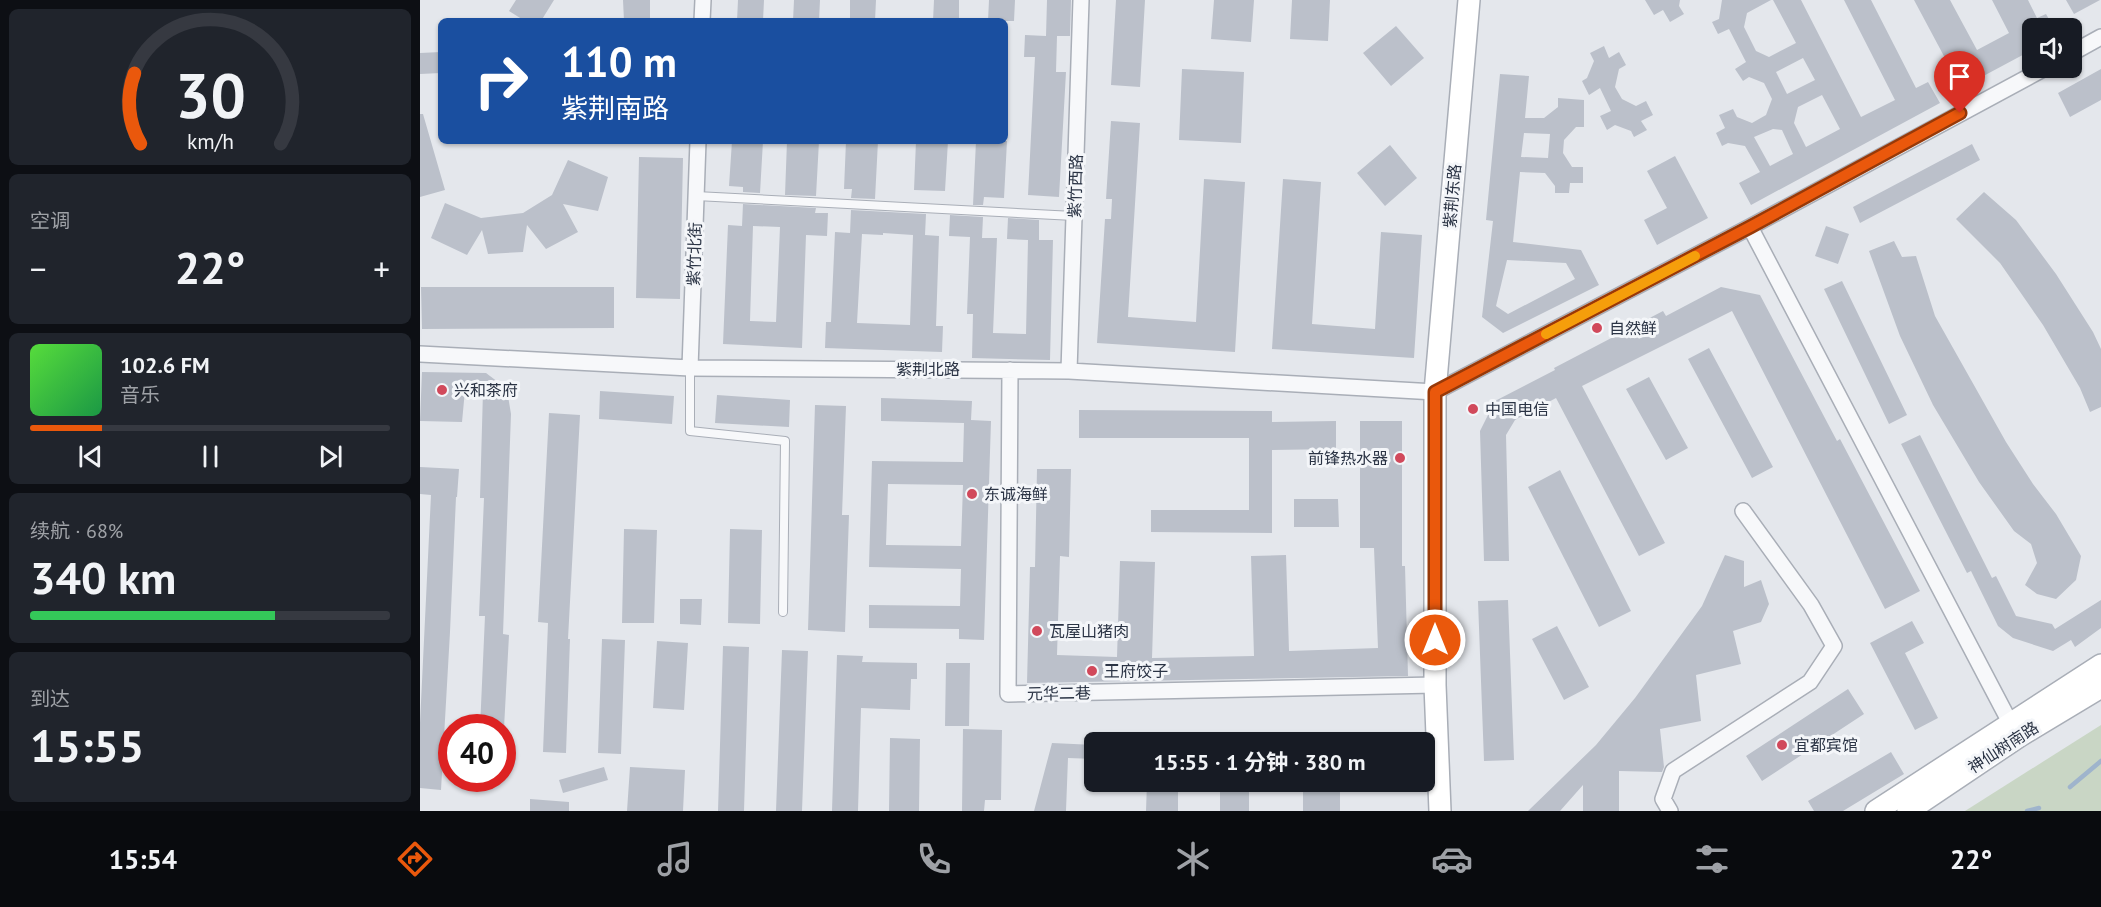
<!DOCTYPE html>
<html lang="zh">
<meta charset="utf-8">
<style>
:root{--surface:#171b24;--page:#20242c;--text:#f1f3f6;--muted:#9ea1a6;--line:#363941;--accent:#ea580c}
body{margin:0;font-family:"PT Sans","Noto Sans SC",sans-serif;background:var(--page);color:var(--text);height:100vh;display:flex;flex-direction:column;font-size:22px;white-space:nowrap}
*{box-sizing:border-box;margin:0}
p{font-size:20px;color:var(--muted)}
.icon{flex:none;width:33px;height:33px;fill:none;stroke:currentColor;stroke-width:2;stroke-linecap:round;stroke-linejoin:round}
.map{position:relative;flex:1;overflow:hidden}
.sheet{display:flex;flex-direction:column;gap:9px;padding:9px;background:#0d0f14;width:420px}
.sheet>*{flex:none}
.banner{position:absolute;left:18px;top:18px;width:570px;height:126px;border-radius:9px;box-shadow:0 2px 4px #0004;background:#1a4fa0;color:#fff;overflow:hidden}
.fabs{position:absolute;left:1602px;top:18px;display:grid;gap:12px}
.fabs a{display:grid;place-items:center;width:60px;height:60px;border-radius:9px;background:var(--surface);box-shadow:0 2px 4px #0004;font-size:30px}
.speed{position:absolute;left:18px;top:714px;display:flex;gap:12px;font-size:30px;font-weight:700;text-align:center}
.speed>*{display:grid;place-content:center;width:78px;height:78px;border-radius:50%;background:var(--surface);box-shadow:0 2px 4px #0004;line-height:1}
.speed .limit{border:9px solid #d22;background:#fff;color:#111}
.pin{position:absolute;display:grid;place-items:center;width:51px;height:51px;color:#fff;margin:-62px -26px;border-radius:50% 50% 50% 0;rotate:-45deg;box-shadow:0 0 6px #0007}
.pin .icon{rotate:45deg}
.me{position:absolute;width:66px;margin:-33px;rotate:0deg;stroke-linejoin:round;filter:drop-shadow(0 0 4px #0008)}
.turn{display:flex;align-items:center;gap:21px;height:126px;padding:0 24px;font-size:27px}
.turn .icon{width:78px;height:78px;stroke-width:2.5}
.turn b{display:block;font-size:42px;line-height:51px}
.big{font-size:45px;font-weight:700;line-height:1.1}
.sheet .card{flex:1;display:flex;flex-direction:column;justify-content:center;gap:9px;min-width:0;padding:0 21px;border-radius:9px;background:var(--page)}
.sheet .dial{align-items:center;gap:0}
.dial svg{height:156px;overflow:visible;fill:none;stroke:var(--line);stroke-width:7;stroke-linecap:round;text-anchor:middle}
.dial text{fill:var(--text);stroke:none}
.song{display:flex;align-items:center;gap:18px}
.cover{width:72px;height:72px;border-radius:9px;background:linear-gradient(135deg,hsl(110 70% 55%),hsl(140 70% 35%))}
.played{height:6px;border-radius:3px;background:linear-gradient(90deg,var(--accent) 20%,var(--line) 20%)}
.keys{display:flex;justify-content:space-around;direction:ltr}
.heat{display:flex;justify-content:space-between;align-items:center;font-size:33px;direction:ltr}
.charge{height:9px;border-radius:4px;background:linear-gradient(90deg,#34c759 68%,var(--line) 0)}
.trip{position:absolute;left:664px;top:732px;width:351px;height:60px;border-radius:9px;background:var(--surface);box-shadow:0 2px 4px #0004;font-weight:700;line-height:60px;text-align:center}
.tab-bar{display:flex;height:96px;justify-content:space-around;align-items:center;background:#090b0e;color:var(--muted)}
.tab-bar .icon{width:42px;height:42px}
.tab-bar .selected{color:var(--accent)}
.tab-bar b{font-size:27px;color:var(--text)}
main{display:flex;flex:1;min-height:0}
.map>svg:first-child{display:block}
</style>
<main>
<section class="sheet">
<div class="card dial"><svg viewBox="0 0 100 80">
<path d="M14 69A42 42 0 1 1 86 69"/>
<path d="M14 69A42 42 0 0 1 11 33" stroke="#ea580c"/>
<text x="50" y="56" font-size="32" font-weight="700">30</text>
<text x="50" y="72" font-size="11">km/h</text>
</svg></div>
<div class="card"><p>空调</p>
<div class="heat"><a>−</a><b class="big">22°</b><a>+</a></div>
</div>
<div class="card">
<div class="song"><i class="cover"></i><div><b>102.6 FM</b><p>音乐</p></div></div>
<div class="played"></div>
<div class="keys"><svg class="icon" aria-label="previous" viewBox="0 0 24 24"><path d="M18 5L8 12l10 7zM5 5v14"/></svg><svg class="icon" aria-label="pause" viewBox="0 0 24 24"><path d="M8 5v14M16 5v14"/></svg><svg class="icon" aria-label="next" viewBox="0 0 24 24"><path d="M6 5l10 7-10 7zM19 5v14"/></svg></div>
</div>
<div class="card"><p>续航 · 68%</p><b class="big">340 km</b><div class="charge"></div></div>
<div class="card"><p>到达</p><b class="big">15:55</b></div>
</section>
<div class="map">
<svg width="1681" height="811" viewBox="0 0 1681 811">
<rect width="100%" height="100%" fill="#e4e7ec"/>
<!-- green -->
<path fill="#c9d6c5" d="M1681,725V811H1545Z"/>
<g fill="none" stroke-linecap="round" stroke-linejoin="round">
<!-- stream -->
<path stroke="#9fb4cc" stroke-width="4.5" d="M1650,787L1681,761
M1607,811L1619,808"/>
</g>
<!-- building -->
<path fill="#bbc0ca" fill-rule="evenodd" d="M96,0H134L121,21H105L89,11Z
M203,0H230V21H204Z
M318,0H344L343,21H317Z
M374,0H400L399,21H373Z
M430,0H456L455,21H430Z
M514,0H539V21H513Z
M569,0H595L594,21H568Z
M627,0H651L650,36H637L636,72H646L639,197L608,195L615,57H604L605,35L626,36Z
M696,0H725L720,87L691,85Z
M794,0H834L831,42L791,39Z
M872,0H910L908,41L870,39Z
M1225,0H1260L1259,6L1264,14L1250,22L1243,10L1234,15Z
M1302,0H1351L1327,13L1324,27L1336,51L1349,57L1376,43L1353,0H1381L1441,117L1475,100L1424,0H1451L1496,88L1508,82L1520,103L1331,205L1319,183L1340,172L1325,146L1308,143L1302,146L1296,133L1305,128L1299,115L1313,109L1317,117L1332,123L1346,115L1352,99L1344,83L1329,77L1323,81L1315,69L1326,62L1309,29L1298,34L1292,22L1299,19ZM1383,58L1395,80L1367,94L1356,72ZM1402,95L1420,129L1386,147L1374,123L1378,107ZM1353,129L1362,130L1373,154L1350,166L1334,137Z
M1494,0H1530L1557,50L1589,33L1572,0H1608L1617,18L1626,14L1634,28H1612V50L1541,88Z
M1646,0H1680L1654,14Z
M976,26L1004,58L971,86L943,53Z
M1184,46L1189,58L1199,52L1206,65L1199,69L1195,87L1202,99L1216,106L1226,101L1233,115L1221,121L1227,130L1214,137L1211,131L1195,125L1187,130L1180,116L1191,111L1180,88L1169,95L1162,81L1167,78L1174,61L1170,53Z
M21,52V73L0,74V53Z
M762,69L824,72L821,143L759,140Z
M1681,69V100L1650,117L1638,93Z
M1080,74L1109,76L1105,118H1124L1138,107V98L1164,100V127H1156L1144,140L1143,153L1152,167H1163V183H1150L1149,193H1135V186L1125,173L1100,172L1093,242L1161,250L1179,285L1083,333L1062,317L1073,221L1066,220ZM1104,133L1130,134L1128,158L1101,157ZM1087,260L1146,263L1155,279L1088,314L1076,306Z
M0,114H3L25,190L0,197Z
M691,121L720,123L708,317L776,322L784,179L825,182L815,352L677,343L685,219H691L692,199H686Z
M312,141H343L340,193L323,192V187L309,186Z
M367,141H399L396,196L365,195Z
M426,141H458L455,199L431,198L432,189H424Z
M496,141H528L525,191L494,190Z
M556,141H587L584,198L564,197L563,205H553Z
M1552,144L1560,160L1440,223L1433,207Z
M970,145L997,178L965,206L937,173Z
M1255,156L1288,218L1237,245L1224,220L1247,208L1227,171Z
M219,157L263,158L260,299L216,298Z
M148,160L188,177L178,211L143,204L158,232L126,249L107,225L103,252L68,254L62,230L47,255L11,238L25,203L61,218L103,213L132,195Z
M863,179L901,182L892,324L955,329L961,232L1002,235L994,358L852,349Z
M1564,192L1596,220L1636,274L1673,332L1681,349V407L1670,412L1660,388L1623,325L1580,263L1536,219Z
M323,204L396,208L395,213H408L407,236L386,235L382,348L303,344L308,225L322,226ZM333,226L360,227L356,322L330,321Z
M431,210L506,214L505,235L519,236L516,326H523L522,352L405,348L406,322H411L415,232L430,233ZM463,233L493,235L490,325L437,323L442,234L463,235Z
M530,215L563,217L562,238H577L573,333L606,334L608,240L587,239L588,218L619,220V240H633L630,360L552,358L553,314H547L550,237L529,236Z
M1406,226L1429,234L1418,264L1395,256Z
M1474,241L1482,257L1496,256L1515,316L1586,442L1613,484L1636,514L1661,556L1656,580L1636,599L1617,594L1605,585L1617,563L1611,544L1594,531L1559,482L1513,405L1480,336L1449,251Z
M1422,281L1487,415L1469,424L1404,289Z
M1,287H194V328L2,329Z
M1301,287L1340,295L1417,441L1420,439L1500,591L1465,609L1312,311L1162,386L1245,543L1219,556L1136,398L1095,420L1086,435L1089,561H1064L1060,431L1075,401L1135,370L1134,368L1243,311L1246,316Z
M1289,348L1353,467L1332,478L1268,359Z
M2,372L66,373L78,382L88,396L91,414L83,634L89,635L84,728H60L65,616H59L64,498H60L63,391L45,390L42,422L0,421Z
M1229,377L1268,448L1246,460L1206,389Z
M180,391L254,396L252,424L179,419Z
M297,395L370,400L369,427L295,423Z
M461,398L552,401L551,420L571,421L564,640L539,639V629L449,628V605L540,606L541,569L449,567L452,461L543,462L544,423L461,421ZM468,484L543,485L541,546L466,545Z
M395,405L426,406L422,515H429L425,632L388,630Z
M659,410L852,411V422L916,421V449L852,450V533L731,532V510H829V438H659Z
M129,413L160,415L148,639H150L146,753L123,752L128,623L118,622Z
M940,421H982V566H985L988,676L607,683L610,567H615L617,469H651L649,557L640,556L637,655L697,657L700,561L735,562L732,658L834,656L831,556L866,555L869,651L958,648L954,548H940Z
M1500,435L1572,578L1576,576L1596,616L1632,624L1635,629L1681,600V628L1655,647L1651,640L1633,651L1593,638L1578,626L1551,571L1547,573L1481,444Z
M0,467L39,469L37,497H36L30,632L21,790L0,788V723L11,495L0,494Z
M1140,470L1211,611L1179,627L1108,487Z
M874,499H918L919,527H874Z
M204,529L237,530L234,623H202Z
M310,529L342,530L340,624L308,623Z
M1305,555L1324,561V587L1341,580L1349,604L1341,622L1313,631L1321,664L1276,675L1281,721L1240,729L1244,767L1242,772L1199,771V811H1163V785L1140,811H1108L1176,745L1215,698L1282,606Z
M260,599H282L281,625L260,624Z
M1088,600L1094,760L1064,761L1058,601Z
M1492,621L1504,643L1485,653L1518,718L1495,730L1450,643Z
M1137,626L1169,687L1144,700L1112,639Z
M182,639L205,640L201,754L178,753Z
M237,641L268,643L264,710L233,708Z
M303,646L329,647L324,811H298Z
M362,650L388,651L382,811H356Z
M417,655L443,656L442,662L497,663V679H491L490,710L441,708L438,811H412Z
M526,663H550L549,726H525Z
M1428,689L1444,714L1342,781L1326,756Z
M543,729L582,730L581,800H565L564,811H542Z
M470,738L500,739L499,811H469Z
M632,743L675,745V759L648,758L646,811H614Z
M1471,752L1484,774L1423,811H1394L1388,801Z
M184,767L188,780L143,793L139,780Z
M210,767L265,770L263,811H207Z
M727,782H758V811H726Z
M800,782H829V811H800Z
M883,782H920V811H883Z
M110,799L149,802V811H110Z"/>
<g fill="none" stroke-linecap="round" stroke-linejoin="round">
<!-- lane casing -->
<g stroke="#a9aeb7" stroke-width="10">
<path id="lane" d="M276,196L654,216
M270,368V431L365,441L363,612"/>
</g>
<!-- street casing -->
<g stroke="#a9aeb7" stroke-width="18">
<path id="street" d="M282,21L283,0
M1652,53L1681,37
M1330,227L1595,732
M0,354L270,368L649,371L1015,392L1330,227L1625,68
M270,368L278,141
M590,370L588,694L1015,685
M649,371L661,0
M1250,811L1243,799L1253,771L1390,682L1414,646L1391,605L1323,511"/>
</g>
<!-- secondary casing -->
<g stroke="#a9aeb7" stroke-width="24">
<path id="secondary" d="M1020,811L1015,685V392L1049,0
M1456,811L1681,665
M1488,811L1598,737L1681,687"/>
</g>
<!-- lane -->
<use href="#lane" stroke="#f7f8fa" stroke-width="8"/>
<!-- street -->
<use href="#street" stroke="#f7f8fa" stroke-width="15"/>
<!-- secondary -->
<use href="#secondary" stroke="#fff" stroke-width="21"/>
</g>
<g fill="none" stroke-linecap="round" stroke-linejoin="round">
<!-- route casing -->
<g stroke="#983908" stroke-width="15">
<path id="route" d="M1015,640V392L1330,227L1540,113"/>
</g>
<!-- route -->
<use href="#route" stroke="#ea580c" stroke-width="10"/>
<!-- slow -->
<path stroke="#f59e0b" stroke-width="10" d="M1126,334L1275,256"/>
</g>
<!-- markers -->
<g fill="#d1495b" stroke="#f4f6f9" stroke-width="2">
<circle cx="1177" cy="328" r="6"/>
<circle cx="22" cy="390" r="6"/>
<circle cx="1053" cy="409" r="6"/>
<circle cx="980" cy="458" r="6"/>
<circle cx="552" cy="494" r="6"/>
<circle cx="617" cy="631" r="6"/>
<circle cx="672" cy="671" r="6"/>
<circle cx="1362" cy="745" r="6"/>
</g>
<g text-anchor="middle" dominant-baseline="central" stroke-width="6" stroke-linejoin="round" paint-order="stroke">
<!-- street labels -->
<g font-size="16" fill="#2b3445" stroke="#f4f6f9">
<text transform="translate(655 186) rotate(-88)">紫竹西路</text>
<text transform="translate(1032 196) rotate(-85)">紫荆东路</text>
<text transform="translate(274 254) rotate(-88)">紫竹北街</text>
<text x="508" y="369">紫荆北路</text>
<text transform="translate(639 693) rotate(-1)">元华二巷</text>
<text transform="translate(1583 747) rotate(-33)">神仙树南路</text>
</g>
<!-- poi labels -->
<g font-size="16" fill="#2b3445" stroke="#f4f6f9" text-anchor="start">
<text x="1189" y="328">自然鲜</text>
<text x="34" y="390">兴和茶府</text>
<text x="1065" y="409">中国电信</text>
<text x="968" y="458" text-anchor="end">前锋热水器</text>
<text x="564" y="494">东诚海鲜</text>
<text x="629" y="631">瓦屋山猪肉</text>
<text x="684" y="671">王府饺子</text>
<text x="1374" y="745">宜都宾馆</text>
</g>
</g>
</svg>
<div class="fabs">
<a><svg class="icon" aria-label="sound" viewBox="0 0 24 24"><path d="M4 9h4l5-4v14l-5-4H4zM17 9q2 3 0 6"/></svg></a>
</div>
<div class="speed"><div class="limit">40</div></div>
<div class="pin" style="left:1540px;top:113px;background:#d93025"><svg class="icon" aria-label="arrive" viewBox="0 0 24 24"><path d="M6 21V4h12l-3 4 3 4H6"/></svg></div>
<svg class="me" style="left:1015px;top:640px" viewBox="-20 -20 40 40"><circle r="17" fill="#ea580c" stroke="#fff" stroke-width="3"/><path d="M0-11L8 9 0 5-8 9z" fill="#fff"/></svg>
<div class="trip">15:55 · 1 分钟 · 380 m</div>
<div class="banner">
<div class="turn"><svg class="icon" aria-label="right" viewBox="0 0 24 24"><path d="M7 20v-9h11M14 6l5 5-5 5"/></svg><div><b>110 m</b>紫荆南路</div></div>
</div>
</div>
</main>
<nav class="tab-bar">
<b>15:54</b>
<svg class="icon selected" aria-label="directions" viewBox="0 0 24 24"><path d="M12 3l9 9-9 9-9-9zM9 14v-3h6M13 9l2 2-2 2"/></svg>
<svg class="icon" aria-label="music" viewBox="0 0 24 24"><path d="M9 18V5l10-2v13"/><circle cx="6" cy="18" r="3"/><circle cx="16" cy="16" r="3"/></svg>
<svg class="icon" aria-label="phone" viewBox="0 0 24 24"><path d="M5 4h4l2 5-3 2q2 4 5 5l2-3 5 2v4C11 20 4 13 5 4z"/></svg>
<svg class="icon" aria-label="climate" viewBox="0 0 24 24"><path d="M12 3v18M4 7l16 10M4 17L20 7"/></svg>
<svg class="icon" aria-label="car" viewBox="0 0 24 24"><path d="M5 17H2v-5l4-1 3-4h7l3 4 3 1v5h-3M9 17h6M6 11h13"/><circle cx="7" cy="17" r="2"/><circle cx="17" cy="17" r="2"/></svg>
<svg class="icon" aria-label="filters" viewBox="0 0 24 24"><path d="M4 7h16M4 17h16"/><circle cx="9" cy="7" r="2"/><circle cx="15" cy="17" r="2"/></svg>
<b>22°</b>
</nav>
